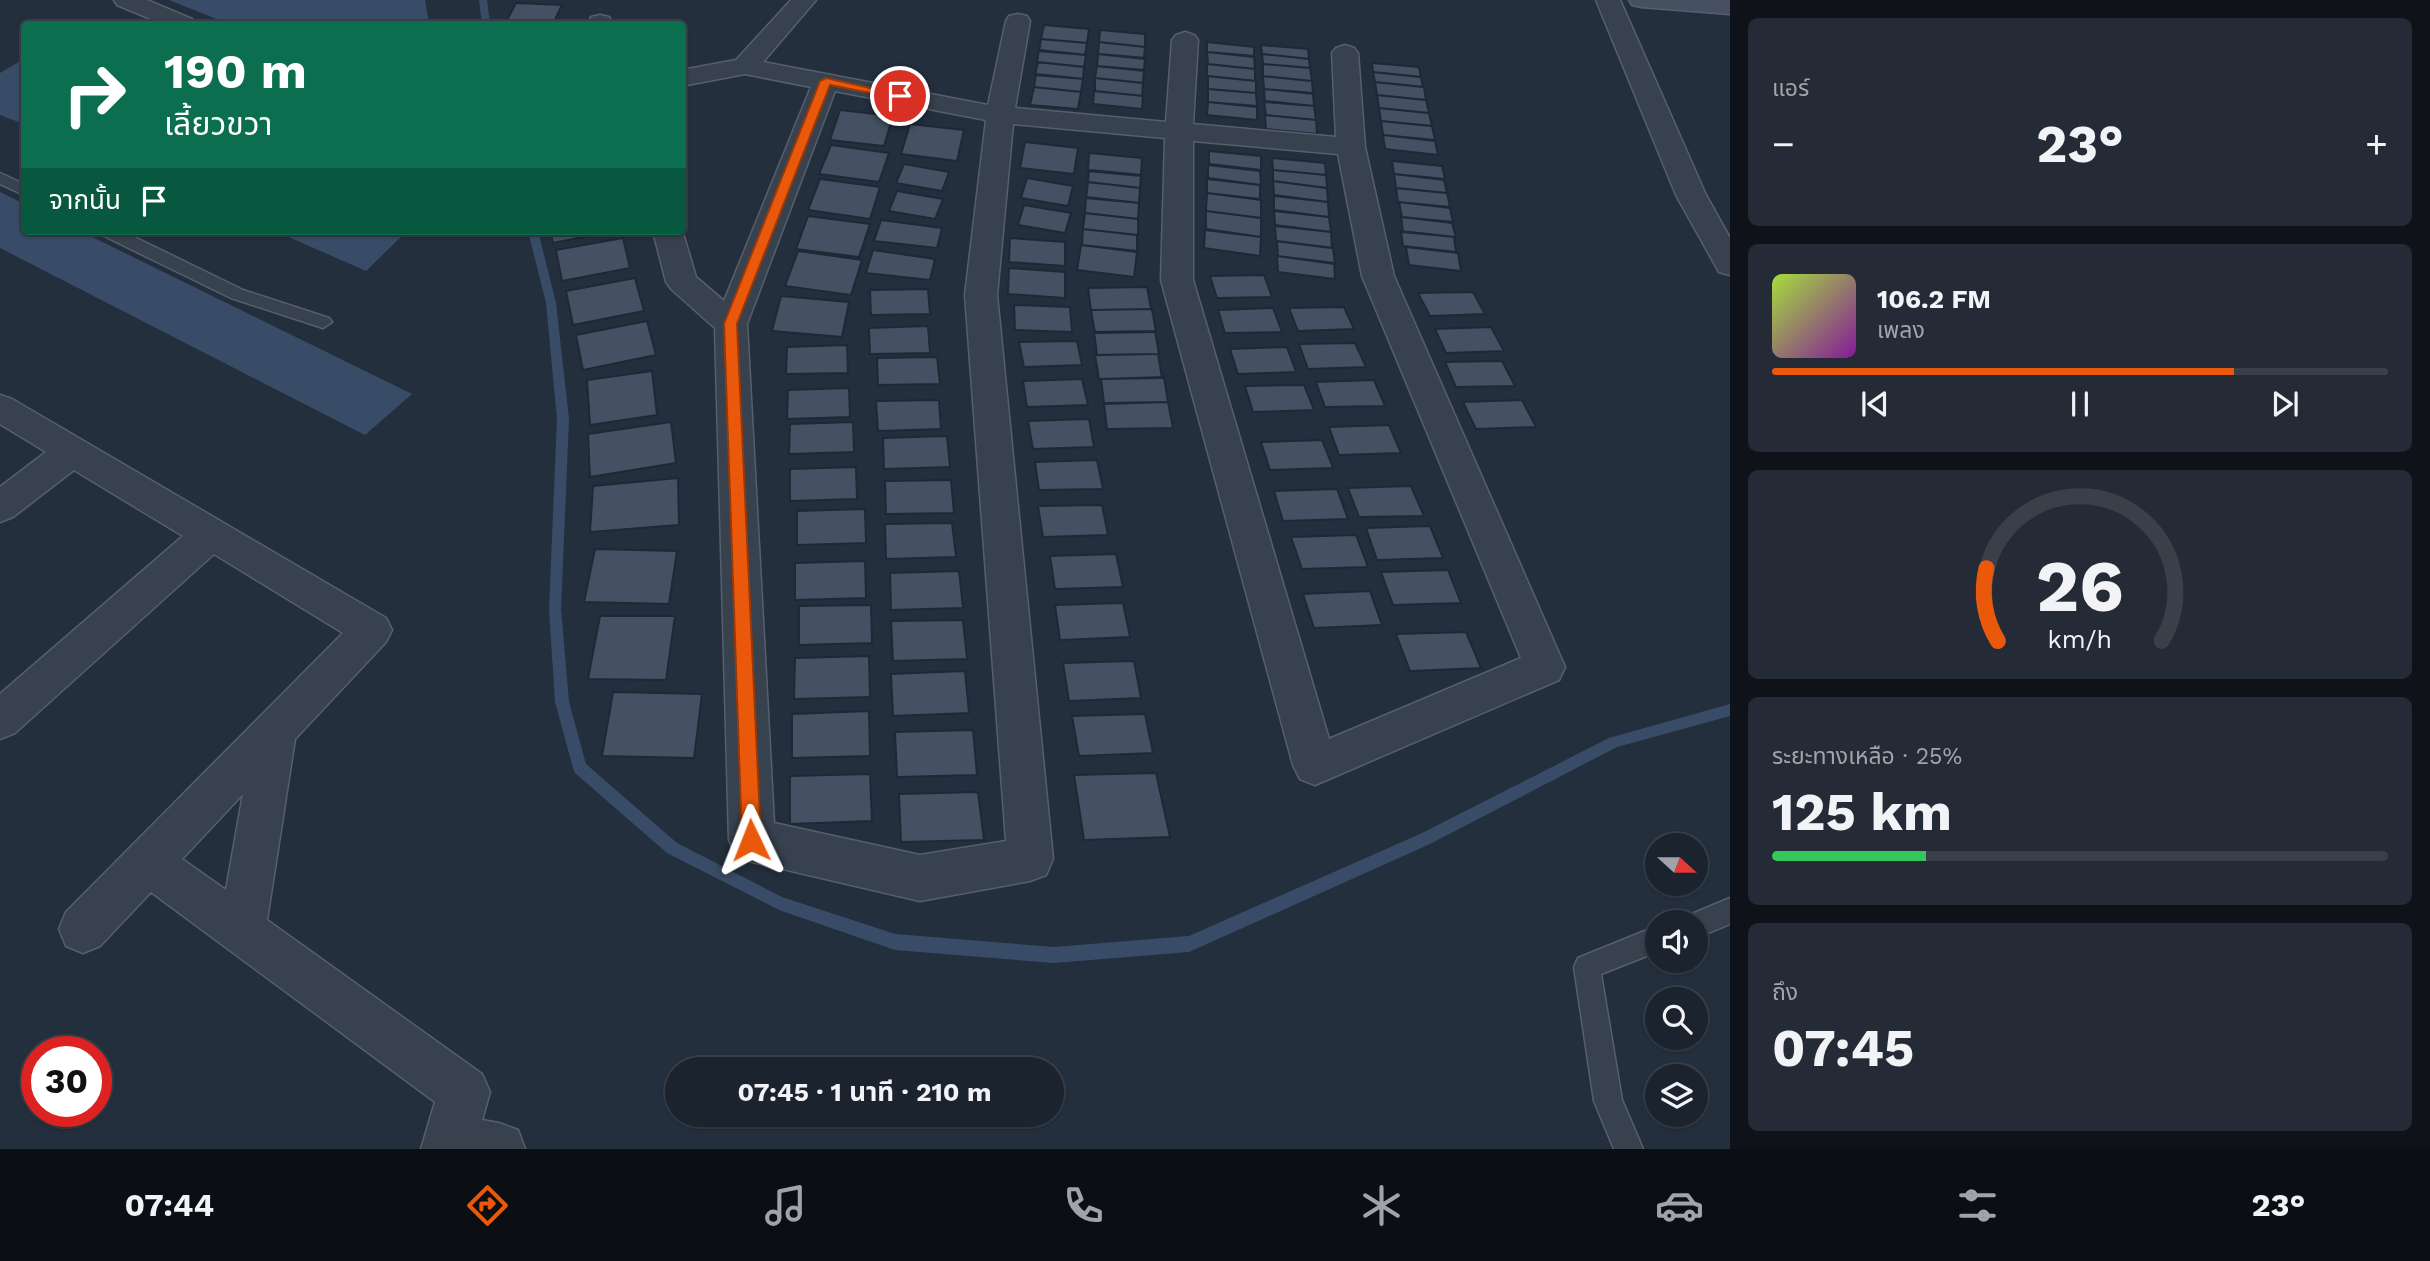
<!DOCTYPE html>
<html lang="th">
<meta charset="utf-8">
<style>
:root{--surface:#1b232e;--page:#242b36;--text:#f1f3f6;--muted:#a0a4aa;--line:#39404a;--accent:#ea580c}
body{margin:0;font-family:"Work Sans","Noto Sans Thai",sans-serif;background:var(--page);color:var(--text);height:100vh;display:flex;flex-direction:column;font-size:26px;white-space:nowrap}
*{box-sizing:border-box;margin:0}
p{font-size:23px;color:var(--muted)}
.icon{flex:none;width:38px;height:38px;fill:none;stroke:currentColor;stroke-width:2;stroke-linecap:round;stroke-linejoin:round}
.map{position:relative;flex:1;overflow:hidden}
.details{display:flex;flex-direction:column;gap:18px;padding:18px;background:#0f1319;width:700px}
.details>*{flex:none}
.top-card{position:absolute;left:21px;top:21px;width:665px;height:214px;border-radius:7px;box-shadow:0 2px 5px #0004,0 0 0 2px var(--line);background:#0b6e4f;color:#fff;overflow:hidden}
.needle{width:46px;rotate:111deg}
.buttons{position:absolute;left:1645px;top:833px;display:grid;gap:14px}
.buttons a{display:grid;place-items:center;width:63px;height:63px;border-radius:50%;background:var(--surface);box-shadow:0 2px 5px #0004,0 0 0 2px var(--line);font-size:35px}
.speed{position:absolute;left:21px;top:1036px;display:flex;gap:14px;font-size:35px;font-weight:700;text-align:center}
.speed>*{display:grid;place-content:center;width:91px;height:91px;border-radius:50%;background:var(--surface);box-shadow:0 2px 5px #0004,0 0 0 2px var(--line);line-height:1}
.speed .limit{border:10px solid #d22;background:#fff;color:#111}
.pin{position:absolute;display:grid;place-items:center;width:60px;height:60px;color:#fff;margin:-30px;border:4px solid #fff;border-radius:50%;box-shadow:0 2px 7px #0007}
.me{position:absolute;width:77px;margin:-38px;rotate:358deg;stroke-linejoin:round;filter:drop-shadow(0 0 5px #0008)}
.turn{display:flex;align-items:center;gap:24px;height:147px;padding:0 28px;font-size:32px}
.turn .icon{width:91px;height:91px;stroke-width:2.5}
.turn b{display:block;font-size:49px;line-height:60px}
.then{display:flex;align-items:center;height:66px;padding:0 28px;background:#0003;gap:14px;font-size:26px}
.big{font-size:52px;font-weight:700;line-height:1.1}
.details .card{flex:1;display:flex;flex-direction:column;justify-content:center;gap:10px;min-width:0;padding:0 24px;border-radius:10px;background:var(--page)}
.details .dial{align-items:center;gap:0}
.dial svg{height:182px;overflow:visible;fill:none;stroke:var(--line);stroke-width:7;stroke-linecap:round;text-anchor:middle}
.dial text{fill:var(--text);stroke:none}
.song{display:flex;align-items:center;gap:21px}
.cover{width:84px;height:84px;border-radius:10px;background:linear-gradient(135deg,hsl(80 70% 55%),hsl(290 70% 35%))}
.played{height:7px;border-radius:4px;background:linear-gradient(90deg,var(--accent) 75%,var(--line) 75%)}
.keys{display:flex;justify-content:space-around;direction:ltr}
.heat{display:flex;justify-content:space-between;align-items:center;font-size:38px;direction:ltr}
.charge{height:10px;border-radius:5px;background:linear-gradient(90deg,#34c759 25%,var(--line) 0)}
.trip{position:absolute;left:665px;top:1057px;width:399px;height:70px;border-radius:35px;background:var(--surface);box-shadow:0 2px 5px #0004,0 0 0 2px var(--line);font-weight:700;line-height:70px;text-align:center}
.dock{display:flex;height:112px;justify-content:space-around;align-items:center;background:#0b0e12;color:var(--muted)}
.dock .icon{width:49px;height:49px}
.dock .current{color:var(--accent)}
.dock b{font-size:32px;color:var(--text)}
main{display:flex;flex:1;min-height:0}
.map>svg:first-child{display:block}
</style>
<main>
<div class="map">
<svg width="1730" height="1149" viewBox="0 0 1730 1149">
<rect width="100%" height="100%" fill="#242f3e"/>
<!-- water -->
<path fill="#394c67" d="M169,0H425L429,24H229Z
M24,59V124L0,115V73Z
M0,192L24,204V231H80L412,394L365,435L0,248Z
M275,231H407L366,271Z"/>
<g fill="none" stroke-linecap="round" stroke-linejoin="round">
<!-- stream -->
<path fill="#394c67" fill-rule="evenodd" d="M479,0H487L490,24H482Z
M528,231H538L556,303L569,419L561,609L569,702L586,764L677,843L782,897L895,934L1054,947L1189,936L1420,834L1609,738L1730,704V716L1617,747L1430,844L1189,952L1054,963L895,950L779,910L667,853L575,773L573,768L555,702L549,609L557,419L546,303Z"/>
</g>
<!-- building -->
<path fill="#455162" stroke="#1f2835" stroke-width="2" d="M516,3L562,5L553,24H505Z
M1044,25L1089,29L1087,43L1041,39Z
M1100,30L1145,34V47L1099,42Z
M1041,39L1087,43L1085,55L1039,51Z
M1099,42L1145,47L1144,59L1098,54Z
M1207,42L1254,47V56L1207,52Z
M1261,45L1308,49L1309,59L1262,54Z
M1039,50L1086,55L1084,67L1037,62Z
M1207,52L1254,57L1255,69L1208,64Z
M1098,54L1145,58L1144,71L1097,66Z
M1262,54L1309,59L1310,68L1263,64Z
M1038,62L1084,67L1083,79L1035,75Z
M1372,63L1419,67L1421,77L1373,72Z
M1207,64L1255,69V81L1207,76Z
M1263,64L1310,68L1312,81L1263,76Z
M1097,66L1144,70L1143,83L1095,78Z
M1373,72L1421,77L1423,87L1375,82Z
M1036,74L1083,79L1081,92L1034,87Z
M1208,76L1256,81V93L1208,89Z
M1263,76L1312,81L1313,94L1264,89Z
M1095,78L1143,83L1142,96L1095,91Z
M1375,82L1424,87L1426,100L1377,95Z
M1034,87L1081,92L1078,109L1030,105Z
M1208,89L1256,93L1257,106L1208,102Z
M1264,89L1313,93L1314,106L1265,102Z
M1094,91L1143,96L1142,109L1093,104Z
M1377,95L1426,100L1429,113L1379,108Z
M1264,101L1314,106L1316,120L1266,115Z
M1208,102L1257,107V120L1207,115Z
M1379,108L1429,113L1432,126L1381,121Z
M840,110L893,116L884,146L830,140Z
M1265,115L1316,120L1317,134L1266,129Z
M1381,121L1432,126L1435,140L1383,135Z
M910,124L964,130L957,161L901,154Z
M1383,135L1435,141L1438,155L1385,149Z
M1025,142L1078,148L1074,174L1020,168Z
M831,145L889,153L879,182L819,174Z
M1209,151L1261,156V170L1209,164Z
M1089,153L1142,158L1141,176L1088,171Z
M1272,158L1325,163L1326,175L1273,170Z
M1392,161L1442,166L1445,179L1394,174Z
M904,164L949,172L942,191L896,183Z
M1208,165L1260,171L1261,185L1208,178Z
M1089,170L1141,175L1140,188L1088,182Z
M1273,170L1326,175L1327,188L1273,181Z
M1394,174L1444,180L1447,193L1396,188Z
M1027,178L1073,186L1068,206L1021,198Z
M820,179L880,187L870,219L808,210Z
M1207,179L1260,185V199L1207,193Z
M1273,181L1327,188L1328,202L1274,195Z
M1088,182L1140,188L1139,203L1086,198Z
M1396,188L1447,193L1450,207L1398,202Z
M897,191L943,199L935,219L889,211Z
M1207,193L1261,200V218L1206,211Z
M1274,196L1328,202L1329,217L1274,210Z
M1086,197L1139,203L1138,219L1085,213Z
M1399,202L1450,208L1453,222L1402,217Z
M1024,205L1071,213L1065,233L1018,225Z
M1206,211L1261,218V237L1206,229Z
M1274,211L1329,217L1331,232L1275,225Z
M1085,213L1138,219V235L1083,229Z
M808,216L870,224L859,257L796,249Z
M1401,217L1452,223L1456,237L1403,232Z
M881,220L942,228L937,248L874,241Z
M1275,226L1331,232L1332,248L1276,241Z
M1083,229L1137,235V251L1082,245Z
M1205,230L1261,237L1260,256L1204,248Z
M550,231H614L553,243Z
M1401,231L1454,237L1456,252L1403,246Z
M623,238L630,268L562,281L556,250Z
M1010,238L1065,242V266L1009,262Z
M1277,241L1333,248L1335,264L1278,256Z
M1081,245L1137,252L1134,277L1077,270Z
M1406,247L1458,253L1461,271L1409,265Z
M873,250L935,259L930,280L866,273Z
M798,251L862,260L851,295L785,286Z
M1277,256L1334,263L1335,279L1278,272Z
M1009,268L1065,272V298L1008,294Z
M1264,275L1272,297L1217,298L1210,276Z
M635,278L644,311L573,325L566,291Z
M1147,287L1151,309L1091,310L1088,288Z
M928,289L930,314L871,315L870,290Z
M1473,292L1485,314L1430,316L1418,293Z
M781,296L849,302L842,337L772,331Z
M1014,305L1070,307L1072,332L1015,330Z
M1344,307L1354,329L1298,331L1289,308Z
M1273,308L1282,332L1225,333L1218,310Z
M1152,309L1156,332L1095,333L1091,310Z
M647,321L656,355L583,370L576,335Z
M928,326L930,353L870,354L869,328Z
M1491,327L1504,351L1446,353L1435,329Z
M1155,331L1159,354L1097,355L1094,332Z
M1077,341L1082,365L1024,367L1019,342Z
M1355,343L1366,367L1308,369L1299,344Z
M847,345L848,373L786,374L787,347Z
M1287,347L1296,372L1238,374L1230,349Z
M1158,354L1162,378L1099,379L1095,355Z
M937,357L940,384L878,385L877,358Z
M1502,361L1515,386L1456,387L1445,362Z
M652,371L657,415L590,425L587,380Z
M1164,377L1168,402L1104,403L1101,379Z
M1082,379L1088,405L1027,407L1023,381Z
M1374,380L1385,406L1325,407L1316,382Z
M1304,385L1314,410L1253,412L1245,386Z
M849,388L850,417L787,419L788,390Z
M939,400L941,429L878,431L876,401Z
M1522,400L1536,427L1476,429L1463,402Z
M1168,402L1173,428L1107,429L1104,404Z
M1089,419L1094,447L1033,449L1028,421Z
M671,422L676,463L590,477L588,434Z
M853,422L854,452L789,454L790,424Z
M1389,425L1401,453L1339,455L1329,427Z
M947,436L950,467L884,469L883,438Z
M1322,440L1333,468L1270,470L1261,442Z
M1097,460L1103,489L1039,490L1035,462Z
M856,467L857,499L790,501V469Z
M678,478L679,525L590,532L593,486Z
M951,480L954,513L886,514L885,481Z
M1411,486L1424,516L1359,517L1348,488Z
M1337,489L1348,519L1283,521L1274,491Z
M1102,505L1108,535L1043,537L1038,506Z
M865,509L866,543L797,545V511Z
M952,523L956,557L886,559L885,524Z
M1430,526L1443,558L1377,560L1366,528Z
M1356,535L1368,567L1302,569L1291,537Z
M595,549L677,551L669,604L584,602Z
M1116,554L1123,587L1055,589L1050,556Z
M865,561L866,598L795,600V563Z
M1448,570L1461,603L1393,605L1381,572Z
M959,571L963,608L891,610L890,573Z
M1370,591L1382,625L1314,628L1303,594Z
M1123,603L1130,637L1060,640L1055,605Z
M871,605L872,643L799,645V606Z
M600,616H675L666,680L588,679Z
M963,620L967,659L893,661L891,621Z
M1466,632L1481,668L1410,671L1396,634Z
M869,656L870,697L794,699L795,658Z
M1134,661L1141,698L1069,701L1063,663Z
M965,671L969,713L893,716L891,674Z
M613,692L702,694L694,758L602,756Z
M869,711L870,756L792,758V714Z
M1145,714L1153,753L1079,756L1072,716Z
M973,730L977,775L897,777L895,732Z
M1156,773L1170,837L1084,840L1074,775Z
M870,774L872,821L790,824V776Z
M978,792L984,840L901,842L899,794Z"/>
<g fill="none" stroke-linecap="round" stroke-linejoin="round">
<!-- lane casing -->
<g stroke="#565f6c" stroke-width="3">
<path id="lane" d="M0,173L24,184V195L0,184Z
M100,231H122L243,290L329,318L332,322L323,328L231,298L102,235Z
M1730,898V924L1696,938V922H1684L1687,916Z
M1657,926V952L1601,974L1622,1100L1643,1149H1614L1594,1101L1574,967L1578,958Z"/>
</g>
<!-- street casing -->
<g stroke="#565f6c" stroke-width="3">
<path id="street" d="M114,0H147L192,19L196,24H163L117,5Z
M791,0H816L763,62L988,105L1006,21L1009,16L1018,14L1027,16L1030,21L1015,108L1166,122L1172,40L1176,35L1185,32L1194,35L1198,40L1193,124L1336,137L1332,53L1336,48L1345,45L1354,48L1358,53L1365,147L1394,276L1565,667L1559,680L1315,785L1300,779L1293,765L1161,280L1165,138L1013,124L997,295L1053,859L1046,875L1030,881L920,901L752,862L736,855L729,840L715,328L671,289L666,282L653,231L682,230L696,277L724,301L811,87L745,74L682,86V70L736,60ZM835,91L986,120L965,295L1006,841L920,855L774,823L747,324ZM1193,141L1338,154L1362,276L1521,658L1329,739L1193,280Z
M1596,0H1620L1706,195L1730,238V275L1719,272L1676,195Z
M600,15L609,17L613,24H589L591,17Z
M0,395L12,399L386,618L392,630L386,642L295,739L267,920L482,1074L490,1092L482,1120L499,1123L518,1130L525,1149H421L435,1102L151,892L100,946L83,953L66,946L59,929L66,912L343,633L214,554L15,733L0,739V694L183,536L74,470L13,517L0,522V487L46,452L0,424ZM243,794L226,890L182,859Z"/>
</g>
<!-- secondary casing -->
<g stroke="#565f6c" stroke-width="3">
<path id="secondary" d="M1629,0H1730V14L1641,7L1632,5Z"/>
</g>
<!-- lane -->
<use href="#lane" fill="#38414e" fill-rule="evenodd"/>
<!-- street -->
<use href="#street" fill="#38414e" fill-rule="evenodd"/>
<!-- secondary -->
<use href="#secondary" fill="#465061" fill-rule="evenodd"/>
</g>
<!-- route -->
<path fill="#ea580c" stroke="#983908" stroke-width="2" d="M826,78L906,96L900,99L830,85L737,324L761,840L758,847L751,849L745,847L742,840L724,324L820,81Z"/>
</svg>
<div class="buttons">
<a><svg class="needle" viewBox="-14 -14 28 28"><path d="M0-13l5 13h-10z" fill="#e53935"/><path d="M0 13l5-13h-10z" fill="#a0a4aa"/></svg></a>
<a><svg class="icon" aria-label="sound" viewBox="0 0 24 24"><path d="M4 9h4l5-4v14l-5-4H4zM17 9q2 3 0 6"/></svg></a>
<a><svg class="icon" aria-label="search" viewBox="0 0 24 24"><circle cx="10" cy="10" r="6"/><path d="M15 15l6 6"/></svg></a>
<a><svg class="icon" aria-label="layers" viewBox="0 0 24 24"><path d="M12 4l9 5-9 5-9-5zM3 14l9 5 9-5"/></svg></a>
</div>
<div class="speed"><div class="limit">30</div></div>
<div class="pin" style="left:900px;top:96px;background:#d93025"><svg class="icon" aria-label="arrive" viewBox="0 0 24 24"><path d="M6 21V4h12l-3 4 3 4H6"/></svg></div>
<svg class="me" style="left:751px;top:840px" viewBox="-20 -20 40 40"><path d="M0-17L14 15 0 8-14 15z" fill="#ea580c" stroke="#fff" stroke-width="4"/></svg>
<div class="trip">07:45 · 1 นาที · 210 m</div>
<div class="top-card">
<div class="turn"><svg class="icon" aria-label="right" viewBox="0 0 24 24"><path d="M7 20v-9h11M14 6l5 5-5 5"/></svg><div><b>190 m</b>เลี้ยวขวา</div></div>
<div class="then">จากนั้น<svg class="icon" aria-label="arrive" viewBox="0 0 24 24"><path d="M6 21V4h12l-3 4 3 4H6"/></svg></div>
</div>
</div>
<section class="details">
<div class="card"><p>แอร์</p>
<div class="heat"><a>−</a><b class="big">23°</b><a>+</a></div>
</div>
<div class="card">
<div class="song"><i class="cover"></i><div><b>106.2 FM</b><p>เพลง</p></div></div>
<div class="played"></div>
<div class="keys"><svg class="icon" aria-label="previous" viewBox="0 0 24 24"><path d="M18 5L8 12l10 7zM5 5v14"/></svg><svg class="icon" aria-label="pause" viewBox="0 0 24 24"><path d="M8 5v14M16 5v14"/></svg><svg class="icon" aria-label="next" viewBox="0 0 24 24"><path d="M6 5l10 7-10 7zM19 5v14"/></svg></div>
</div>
<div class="card dial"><svg viewBox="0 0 100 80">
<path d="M14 69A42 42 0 1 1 86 69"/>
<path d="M14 69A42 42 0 0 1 9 37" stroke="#ea580c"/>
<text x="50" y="56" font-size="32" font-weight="700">26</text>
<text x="50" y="72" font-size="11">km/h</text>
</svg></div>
<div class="card"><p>ระยะทางเหลือ · 25%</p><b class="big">125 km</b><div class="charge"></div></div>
<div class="card"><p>ถึง</p><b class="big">07:45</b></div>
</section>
</main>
<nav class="dock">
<b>07:44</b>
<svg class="icon current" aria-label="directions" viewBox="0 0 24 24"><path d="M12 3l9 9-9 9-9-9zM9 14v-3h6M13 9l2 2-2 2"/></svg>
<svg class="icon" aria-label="music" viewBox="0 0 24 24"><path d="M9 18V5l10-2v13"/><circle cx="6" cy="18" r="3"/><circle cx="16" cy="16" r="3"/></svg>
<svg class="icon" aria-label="phone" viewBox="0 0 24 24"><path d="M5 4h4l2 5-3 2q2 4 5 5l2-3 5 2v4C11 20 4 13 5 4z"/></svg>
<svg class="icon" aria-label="climate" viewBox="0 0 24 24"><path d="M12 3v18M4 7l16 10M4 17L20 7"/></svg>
<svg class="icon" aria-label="car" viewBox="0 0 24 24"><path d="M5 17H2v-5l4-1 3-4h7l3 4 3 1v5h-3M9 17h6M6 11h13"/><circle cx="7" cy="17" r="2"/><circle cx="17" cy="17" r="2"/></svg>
<svg class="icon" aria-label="filters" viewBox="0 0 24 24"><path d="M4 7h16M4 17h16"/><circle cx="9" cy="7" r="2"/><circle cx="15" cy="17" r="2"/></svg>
<b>23°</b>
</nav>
